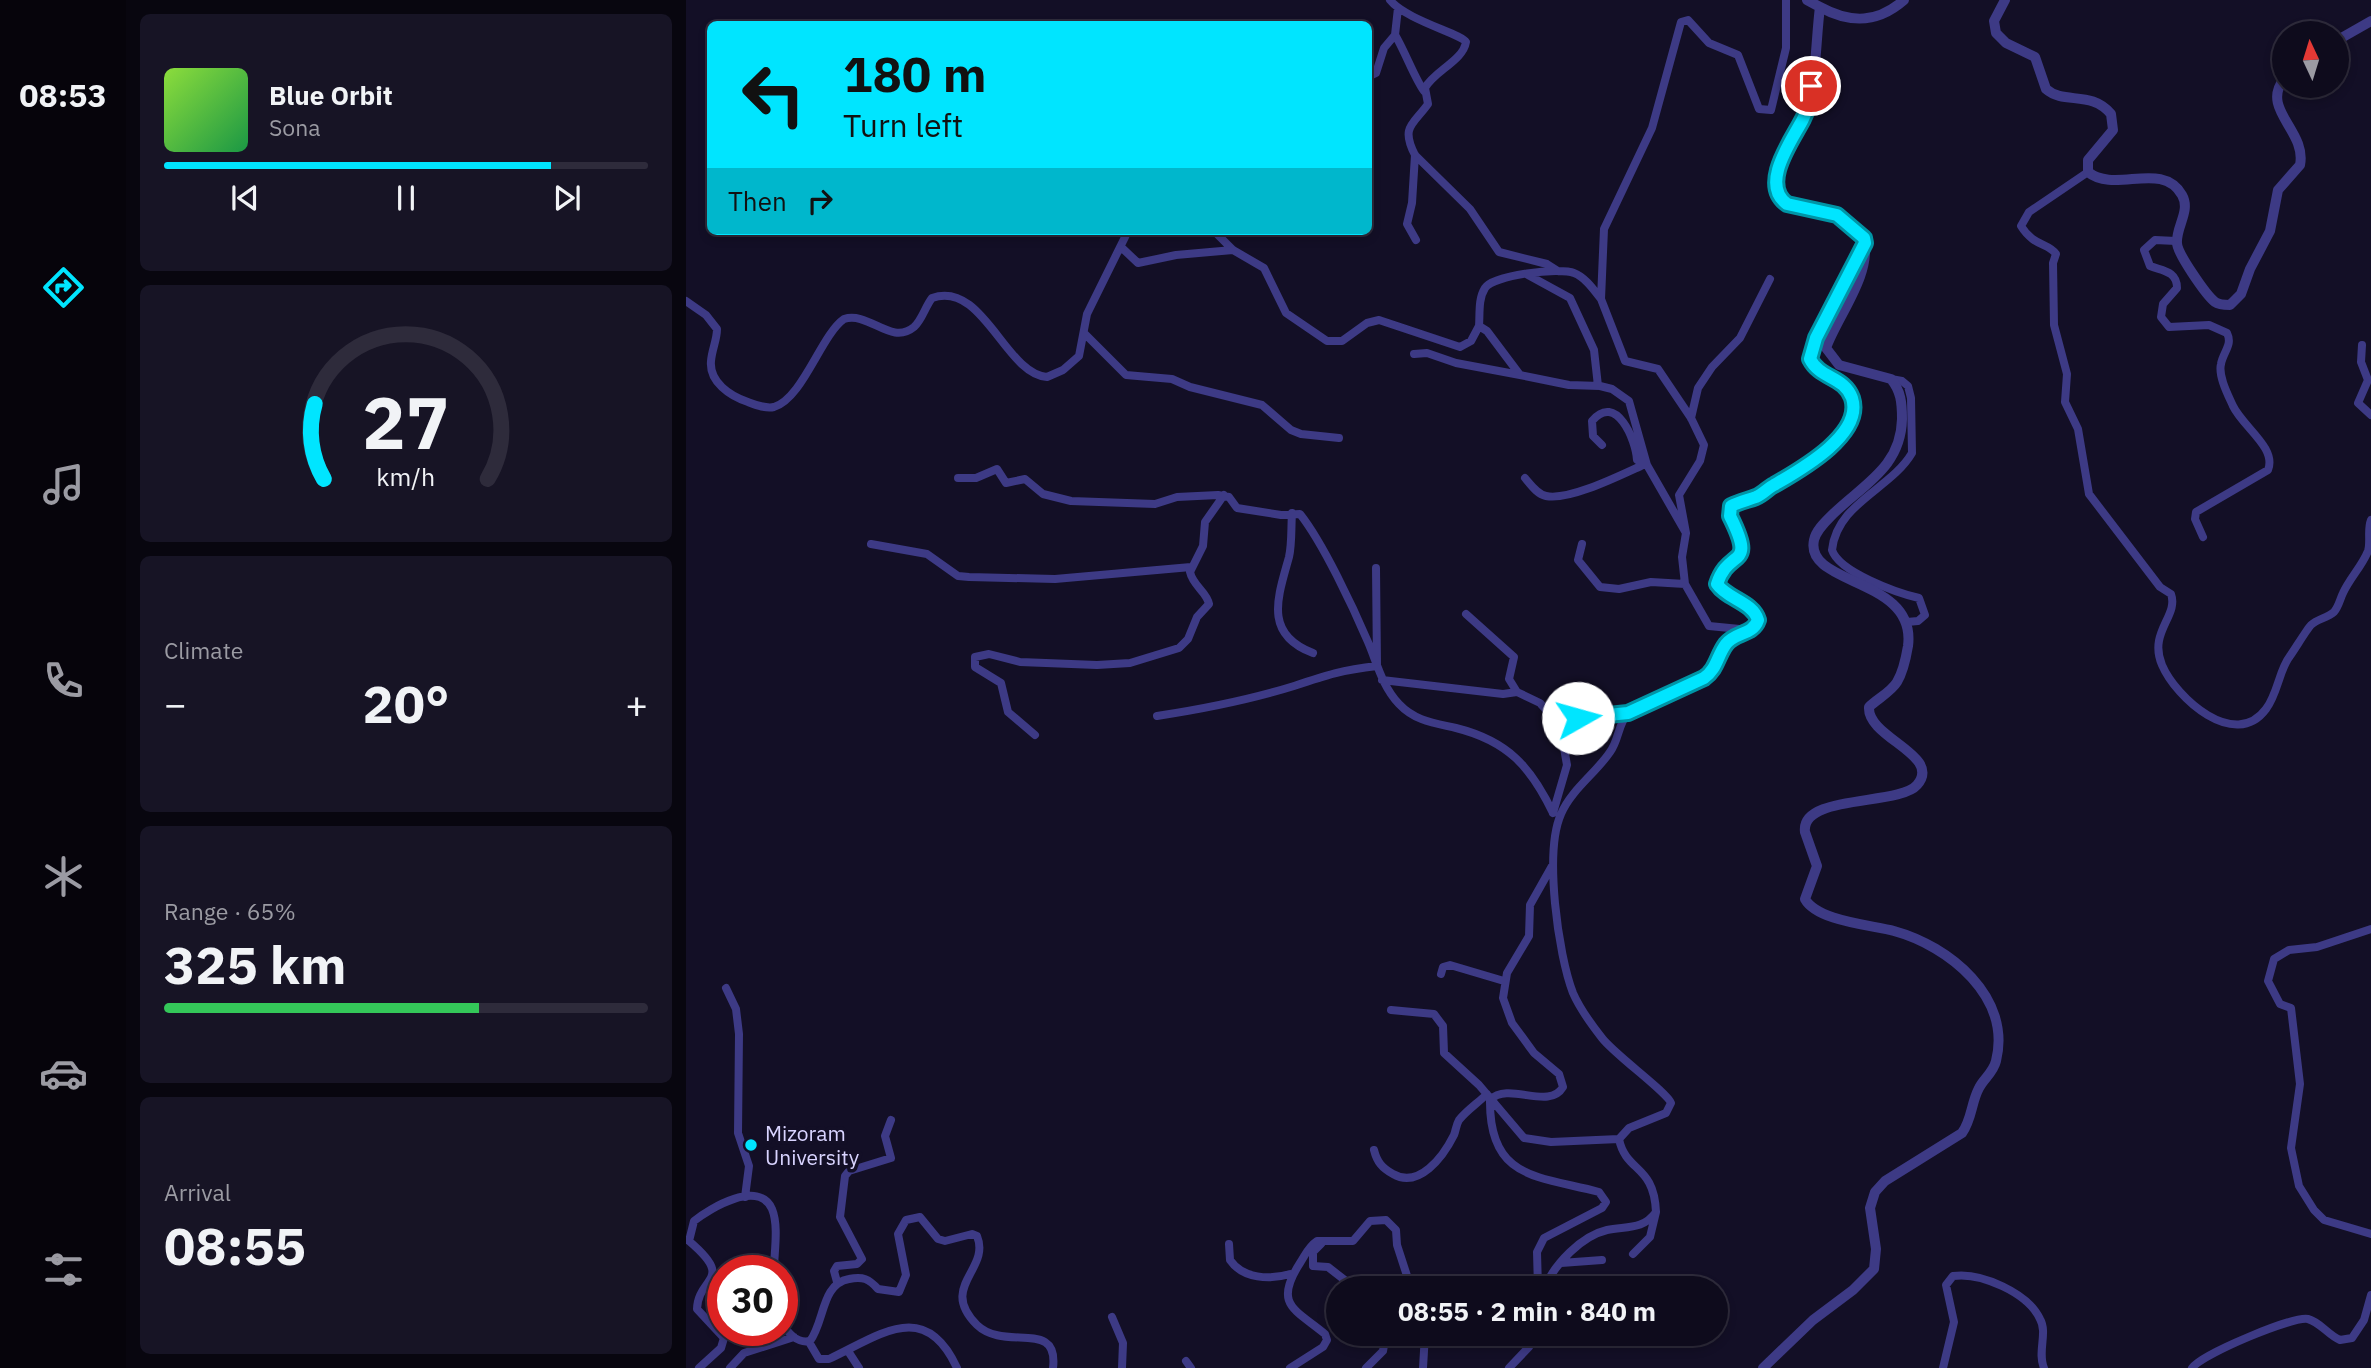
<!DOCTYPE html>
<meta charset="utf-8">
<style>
:root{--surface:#0e0b1c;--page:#171425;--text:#f1f3f6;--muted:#9b9ba3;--line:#2e2b3b;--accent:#00e5ff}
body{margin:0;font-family:"IBM Plex Sans",sans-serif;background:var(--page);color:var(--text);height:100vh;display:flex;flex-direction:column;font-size:26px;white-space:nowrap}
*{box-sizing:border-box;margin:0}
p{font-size:23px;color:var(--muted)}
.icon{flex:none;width:38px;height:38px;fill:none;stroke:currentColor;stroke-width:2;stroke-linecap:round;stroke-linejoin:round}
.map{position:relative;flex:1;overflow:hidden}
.drawer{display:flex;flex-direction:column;gap:14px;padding:14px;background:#08060f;width:560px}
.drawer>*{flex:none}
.banner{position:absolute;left:21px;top:21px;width:665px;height:214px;border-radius:10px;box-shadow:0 4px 10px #0003,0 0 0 2px var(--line);background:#00e5ff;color:#111;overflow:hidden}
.needle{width:46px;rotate:356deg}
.tools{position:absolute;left:1586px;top:21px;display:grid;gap:14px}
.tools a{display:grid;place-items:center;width:77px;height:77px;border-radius:50%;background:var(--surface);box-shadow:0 4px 10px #0003,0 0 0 2px var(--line);font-size:35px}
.speed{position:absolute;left:21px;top:1255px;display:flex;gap:14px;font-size:35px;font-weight:700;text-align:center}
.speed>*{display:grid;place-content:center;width:91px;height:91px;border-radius:50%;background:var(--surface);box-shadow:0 4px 10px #0003,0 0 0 2px var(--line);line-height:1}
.speed .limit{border:10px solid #d22;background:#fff;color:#111}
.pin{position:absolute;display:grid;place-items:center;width:60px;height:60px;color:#fff;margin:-30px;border:4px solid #fff;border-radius:50%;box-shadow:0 2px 7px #0007}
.me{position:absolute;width:77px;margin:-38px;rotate:83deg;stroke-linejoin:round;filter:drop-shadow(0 0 5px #0008)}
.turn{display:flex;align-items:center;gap:24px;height:147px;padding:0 21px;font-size:32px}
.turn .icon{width:91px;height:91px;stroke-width:2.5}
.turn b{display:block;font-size:49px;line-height:60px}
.then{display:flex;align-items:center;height:66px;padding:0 21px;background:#0003;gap:14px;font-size:26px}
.big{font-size:52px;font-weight:800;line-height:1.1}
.drawer .widget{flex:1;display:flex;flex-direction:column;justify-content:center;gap:10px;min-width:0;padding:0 24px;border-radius:10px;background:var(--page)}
.drawer .dial{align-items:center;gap:0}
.dial svg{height:182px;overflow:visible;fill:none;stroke:var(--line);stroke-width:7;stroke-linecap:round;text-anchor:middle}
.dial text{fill:var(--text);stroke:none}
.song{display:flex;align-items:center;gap:21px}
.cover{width:84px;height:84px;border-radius:10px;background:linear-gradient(135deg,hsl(90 70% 55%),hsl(140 70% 35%))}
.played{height:7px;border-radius:4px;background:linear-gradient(90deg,var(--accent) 80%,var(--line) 80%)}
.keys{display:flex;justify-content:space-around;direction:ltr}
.heat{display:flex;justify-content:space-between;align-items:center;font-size:38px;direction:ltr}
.charge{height:10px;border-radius:5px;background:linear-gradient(90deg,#34c759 65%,var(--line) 0)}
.trip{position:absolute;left:640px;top:1276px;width:402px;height:70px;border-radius:35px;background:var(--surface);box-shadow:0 4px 10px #0003,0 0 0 2px var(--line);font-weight:800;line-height:70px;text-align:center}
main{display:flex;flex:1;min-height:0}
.dock{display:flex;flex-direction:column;width:126px;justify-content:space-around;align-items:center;background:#06040b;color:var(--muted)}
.dock .icon{width:49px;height:49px}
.dock .selected{color:var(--accent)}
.dock b{font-size:32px;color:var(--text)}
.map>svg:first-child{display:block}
</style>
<main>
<nav class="dock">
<b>08:53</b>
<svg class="icon selected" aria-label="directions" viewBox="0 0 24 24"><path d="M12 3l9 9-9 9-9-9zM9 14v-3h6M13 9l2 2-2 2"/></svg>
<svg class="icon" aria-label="music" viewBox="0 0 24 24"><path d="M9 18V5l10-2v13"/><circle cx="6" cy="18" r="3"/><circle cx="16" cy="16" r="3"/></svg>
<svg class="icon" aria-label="phone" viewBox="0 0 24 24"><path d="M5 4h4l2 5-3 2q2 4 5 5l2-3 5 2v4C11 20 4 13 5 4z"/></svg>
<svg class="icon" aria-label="climate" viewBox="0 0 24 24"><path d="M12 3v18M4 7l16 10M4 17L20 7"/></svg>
<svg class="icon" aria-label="car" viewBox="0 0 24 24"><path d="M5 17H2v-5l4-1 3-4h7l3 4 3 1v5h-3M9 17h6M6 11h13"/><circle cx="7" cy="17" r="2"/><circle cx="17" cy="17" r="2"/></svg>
<svg class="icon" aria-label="filters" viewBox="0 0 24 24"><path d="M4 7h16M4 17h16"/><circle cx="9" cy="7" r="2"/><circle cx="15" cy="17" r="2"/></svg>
</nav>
<section class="drawer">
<div class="widget">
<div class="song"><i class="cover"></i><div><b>Blue Orbit</b><p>Sona</p></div></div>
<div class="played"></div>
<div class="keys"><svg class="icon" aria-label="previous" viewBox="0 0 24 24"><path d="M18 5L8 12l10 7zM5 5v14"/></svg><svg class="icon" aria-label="pause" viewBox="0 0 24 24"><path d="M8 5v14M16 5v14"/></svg><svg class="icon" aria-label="next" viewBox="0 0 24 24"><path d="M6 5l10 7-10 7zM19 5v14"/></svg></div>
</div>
<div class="widget dial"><svg viewBox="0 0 100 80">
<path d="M14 69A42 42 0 1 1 86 69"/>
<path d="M14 69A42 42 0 0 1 10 36" stroke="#00e5ff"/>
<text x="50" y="56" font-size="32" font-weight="700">27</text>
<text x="50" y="72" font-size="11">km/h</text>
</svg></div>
<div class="widget"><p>Climate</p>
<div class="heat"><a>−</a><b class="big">20°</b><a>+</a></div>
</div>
<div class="widget"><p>Range · 65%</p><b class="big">325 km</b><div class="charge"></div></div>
<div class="widget"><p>Arrival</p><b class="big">08:55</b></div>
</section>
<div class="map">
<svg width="1685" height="1368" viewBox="0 0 1685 1368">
<rect width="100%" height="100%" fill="#130f26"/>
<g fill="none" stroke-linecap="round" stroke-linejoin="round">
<!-- minor -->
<path stroke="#3d3a85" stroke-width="8" d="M704,0C720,20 776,34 780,42C777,61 748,71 739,88L742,104C728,124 714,126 729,155L784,209L813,252L861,264L872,271
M709,35C717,47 732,86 739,92
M682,77L690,73L698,48L709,35L712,8
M729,155L726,203L721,224L730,240
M1402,172L1343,212L1335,226C1348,247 1363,243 1370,254L1367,263L1368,325L1381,374L1379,402L1392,429L1403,494L1474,587L1485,594C1493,616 1462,632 1476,665C1490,698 1549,751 1580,709C1592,693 1593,670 1604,656C1609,649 1621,629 1625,625C1631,619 1641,618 1648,612C1653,606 1654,599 1657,593C1664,578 1676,566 1682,551C1685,541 1681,530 1685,520
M528,231L547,250L578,268L600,313L641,341H656L681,323L693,320L774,347L785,341L793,326L801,331L834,375L883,385L914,386L926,389L943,401L961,465L1000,533L996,557L999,584L1023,626L1064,630
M1490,241L1469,240L1458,250L1464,266C1477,271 1491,271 1491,288L1477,304L1475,317L1483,327L1523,325L1541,333C1547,345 1537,352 1535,364C1532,376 1542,395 1547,406C1557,427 1591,448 1582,470L1510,512L1509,519L1517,537
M435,247L452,263L490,255L547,250
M842,275L884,298L908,350L912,386
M0,301L20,315L31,329C31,340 26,349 25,361C23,382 44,396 62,402C70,405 80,409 88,407C117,398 135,335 158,319C183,311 205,346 228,327C236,320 239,307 246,298C297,280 319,374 361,377L377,370L393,356L401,314L442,231
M793,326C794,314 792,299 799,288C807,275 874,267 888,273C899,277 908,290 915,299
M398,333L440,375L486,379L504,387L576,405L605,430L615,434L653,438
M1676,345L1675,362L1682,380L1672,403L1685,415
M728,354L741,353L770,363L834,375
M1205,379L1216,381L1222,386L1225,398L1226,453C1205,489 1151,503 1146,550C1153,572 1211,593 1233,598L1239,615L1232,621L1221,622
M1005,418L1012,388L1026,367L1054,338L1084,279
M916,445L907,436L906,421C930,392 950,440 951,460L961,465
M272,478H290L311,469L320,483L339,479L357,494L385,501L469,504L491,497L532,495L543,497L551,508L595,515L614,514C637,543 667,607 682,642C691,663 696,686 713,704C729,721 748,723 770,728C822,741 845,767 867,813
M839,478C845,485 851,494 860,496C883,501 935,475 957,465
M606,513C605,528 606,544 603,557C592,597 577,634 627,653
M1000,533L993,495L1014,461L1018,445L1005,418L972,369L939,361L936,353L915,299L918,229L966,128L995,22L1002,20L1023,43L1052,55L1073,109L1085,110L1100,48V0
M185,544L241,554L272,576L283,577L369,579L505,567
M896,544L892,560L914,587L933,589L965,582L999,584
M780,614L828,657L823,679L831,692
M696,680L817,694L831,692L854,703L862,712L878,748L881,765L867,813
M471,716C517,709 563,700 608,686C641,675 656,670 691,666L690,568
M866,723L942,713
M349,735L322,712L315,683L289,667V657L303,654L334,662L411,665L444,663L493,648L502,639L511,617L523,604C521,592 507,586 504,572L517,546L519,522L538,495
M1685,929L1631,947L1603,950L1588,959L1582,981L1594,1004L1605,1008L1614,1084L1605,1148L1613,1186L1628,1210L1638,1220L1685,1234
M755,974L757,967L764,965L818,981
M40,988L50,1009L53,1034L52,1133L63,1166L59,1197
M705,1010L748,1014L757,1026L758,1053L793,1085L838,1138L865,1142L933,1139
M688,1150C691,1162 696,1168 707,1174C733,1189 757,1157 768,1135C770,1130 770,1125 773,1120C781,1110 792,1103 801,1094
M543,1244L544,1260C557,1279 584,1280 604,1274
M635,1244L627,1252V1266L642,1267L669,1288
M947,1254L964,1237L970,1212
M875,1263L916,1260
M151,1282L148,1271L151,1266L171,1264L176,1259L154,1217L159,1176L163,1171L205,1158L199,1136L205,1120
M852,1288L851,1252L858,1238L916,1208L920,1202L913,1192C853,1176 803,1180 804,1100C823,1081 863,1111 877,1087L873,1074L848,1053L826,1023L817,998L821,973L843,936L844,905L866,866
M858,1288C869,1264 895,1236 921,1230C941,1226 957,1230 970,1212C968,1164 940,1173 933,1139L943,1128L980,1113L985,1103C981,1092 929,1055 916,1038C905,1024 894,1009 887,993C872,954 858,852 875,814C885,790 910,773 924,752C933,740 932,724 942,713L1018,678L1027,670L1043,641L1071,624L1068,611L1037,591L1031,584L1055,551L1054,532L1043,511C1048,500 1061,501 1071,496C1098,483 1179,436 1166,398C1158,376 1134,378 1124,359L1130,338L1179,243
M426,1317L437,1343L436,1368
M96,1323C102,1333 112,1344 124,1341C139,1321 135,1284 163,1279C177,1276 183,1279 192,1289L213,1292L220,1275L212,1234L220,1220L234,1217L252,1239L259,1241L286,1234L291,1236C305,1270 252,1286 291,1325C319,1352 373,1318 367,1368
M123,1342L133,1359H143C194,1335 239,1298 271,1368
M162,1351L173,1368
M500,1361L505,1368
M13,1368L35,1348L38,1338L11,1309C12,1276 50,1281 3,1241L8,1221C24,1208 73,1179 86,1209C93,1226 88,1253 88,1270
M44,1368L58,1353L108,1337
M604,1368L637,1347L641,1340L639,1334C609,1309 587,1305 614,1263C620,1254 622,1247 631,1241H667L684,1221L700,1220L710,1230L711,1245L725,1288
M680,1368L697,1351L700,1334
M737,1368L739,1334
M823,1368L843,1347L849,1334
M1257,1368L1268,1322L1260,1285L1267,1276C1295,1272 1342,1293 1354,1319C1362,1333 1351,1352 1358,1368
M1506,1368C1516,1354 1607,1316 1622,1319C1634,1322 1642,1335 1654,1340L1666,1338L1678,1320L1685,1295"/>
<!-- tertiary -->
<path stroke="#3d3a85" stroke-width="10" d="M1121,0L1134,7
M1319,0L1308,21L1310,33L1320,43L1349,57L1360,89C1378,105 1405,90 1425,114L1427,130L1402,160V172C1429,194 1476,160 1496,195C1505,211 1490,226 1491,243C1491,253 1520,295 1529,302C1533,305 1539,305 1544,305L1555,294L1564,269L1584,231L1592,190L1614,165C1621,131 1574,109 1598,79
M1650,41L1685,21
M1077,1368L1127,1320L1167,1290L1188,1269L1190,1249L1184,1208L1189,1192L1199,1181L1276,1133C1286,1119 1285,1103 1293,1088C1298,1078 1307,1073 1310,1061C1326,997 1263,946 1208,931C1185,925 1131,921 1119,899L1131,866L1119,832C1114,794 1213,806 1231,785C1257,755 1181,738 1183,707C1191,699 1205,692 1211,682C1217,672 1220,658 1222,646C1231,577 1118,586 1128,540C1130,530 1140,521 1147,514C1178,484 1215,467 1216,419C1216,403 1215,391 1205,379L1153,365L1140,348C1152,315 1186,275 1178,238C1150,199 1126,218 1097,201C1079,168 1110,139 1121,110C1130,84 1130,37 1134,7C1165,24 1192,23 1218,0"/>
</g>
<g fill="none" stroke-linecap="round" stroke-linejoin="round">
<!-- route casing -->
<g stroke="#0095a6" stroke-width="18">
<path id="route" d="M892,718L942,713L1018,678C1031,669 1031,656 1040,644C1049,632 1067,635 1072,620C1067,602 1041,599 1031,584C1043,547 1071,570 1044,516L1045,506C1053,502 1062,500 1070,497C1077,494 1082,488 1088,485C1112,471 1178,435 1166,398C1158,376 1134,379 1124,359L1130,338L1179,243L1178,238L1151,215L1101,204C1073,184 1107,139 1117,119C1123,108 1124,98 1125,86"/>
</g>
<!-- route -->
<use href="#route" stroke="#00e5ff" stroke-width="12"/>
</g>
<!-- markers -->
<circle fill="#00e5ff" stroke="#130f26" stroke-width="2.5" cx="65" cy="1145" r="7"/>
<g text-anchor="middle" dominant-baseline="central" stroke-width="7" stroke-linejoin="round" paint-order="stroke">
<!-- poi labels -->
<g font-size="21" fill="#d9d4ff" stroke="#130f26" text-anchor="start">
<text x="79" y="1133">Mizoram<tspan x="79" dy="24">University</tspan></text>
</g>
</g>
</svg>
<div class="tools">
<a><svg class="needle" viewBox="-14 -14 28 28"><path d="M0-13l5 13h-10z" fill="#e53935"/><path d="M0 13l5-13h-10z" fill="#9b9ba3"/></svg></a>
</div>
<div class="speed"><div class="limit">30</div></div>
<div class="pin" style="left:1125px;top:86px;background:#d93025"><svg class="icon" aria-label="arrive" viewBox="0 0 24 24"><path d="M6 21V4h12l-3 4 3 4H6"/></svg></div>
<svg class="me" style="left:892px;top:718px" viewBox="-20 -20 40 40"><circle r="19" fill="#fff"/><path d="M0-13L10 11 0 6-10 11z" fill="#00e5ff"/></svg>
<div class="trip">08:55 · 2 min · 840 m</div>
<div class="banner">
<div class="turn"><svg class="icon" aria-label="left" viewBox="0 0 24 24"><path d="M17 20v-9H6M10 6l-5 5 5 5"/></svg><div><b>180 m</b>Turn left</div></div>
<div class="then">Then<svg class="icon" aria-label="right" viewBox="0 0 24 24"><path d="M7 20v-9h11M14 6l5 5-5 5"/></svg></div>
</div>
</div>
</main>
